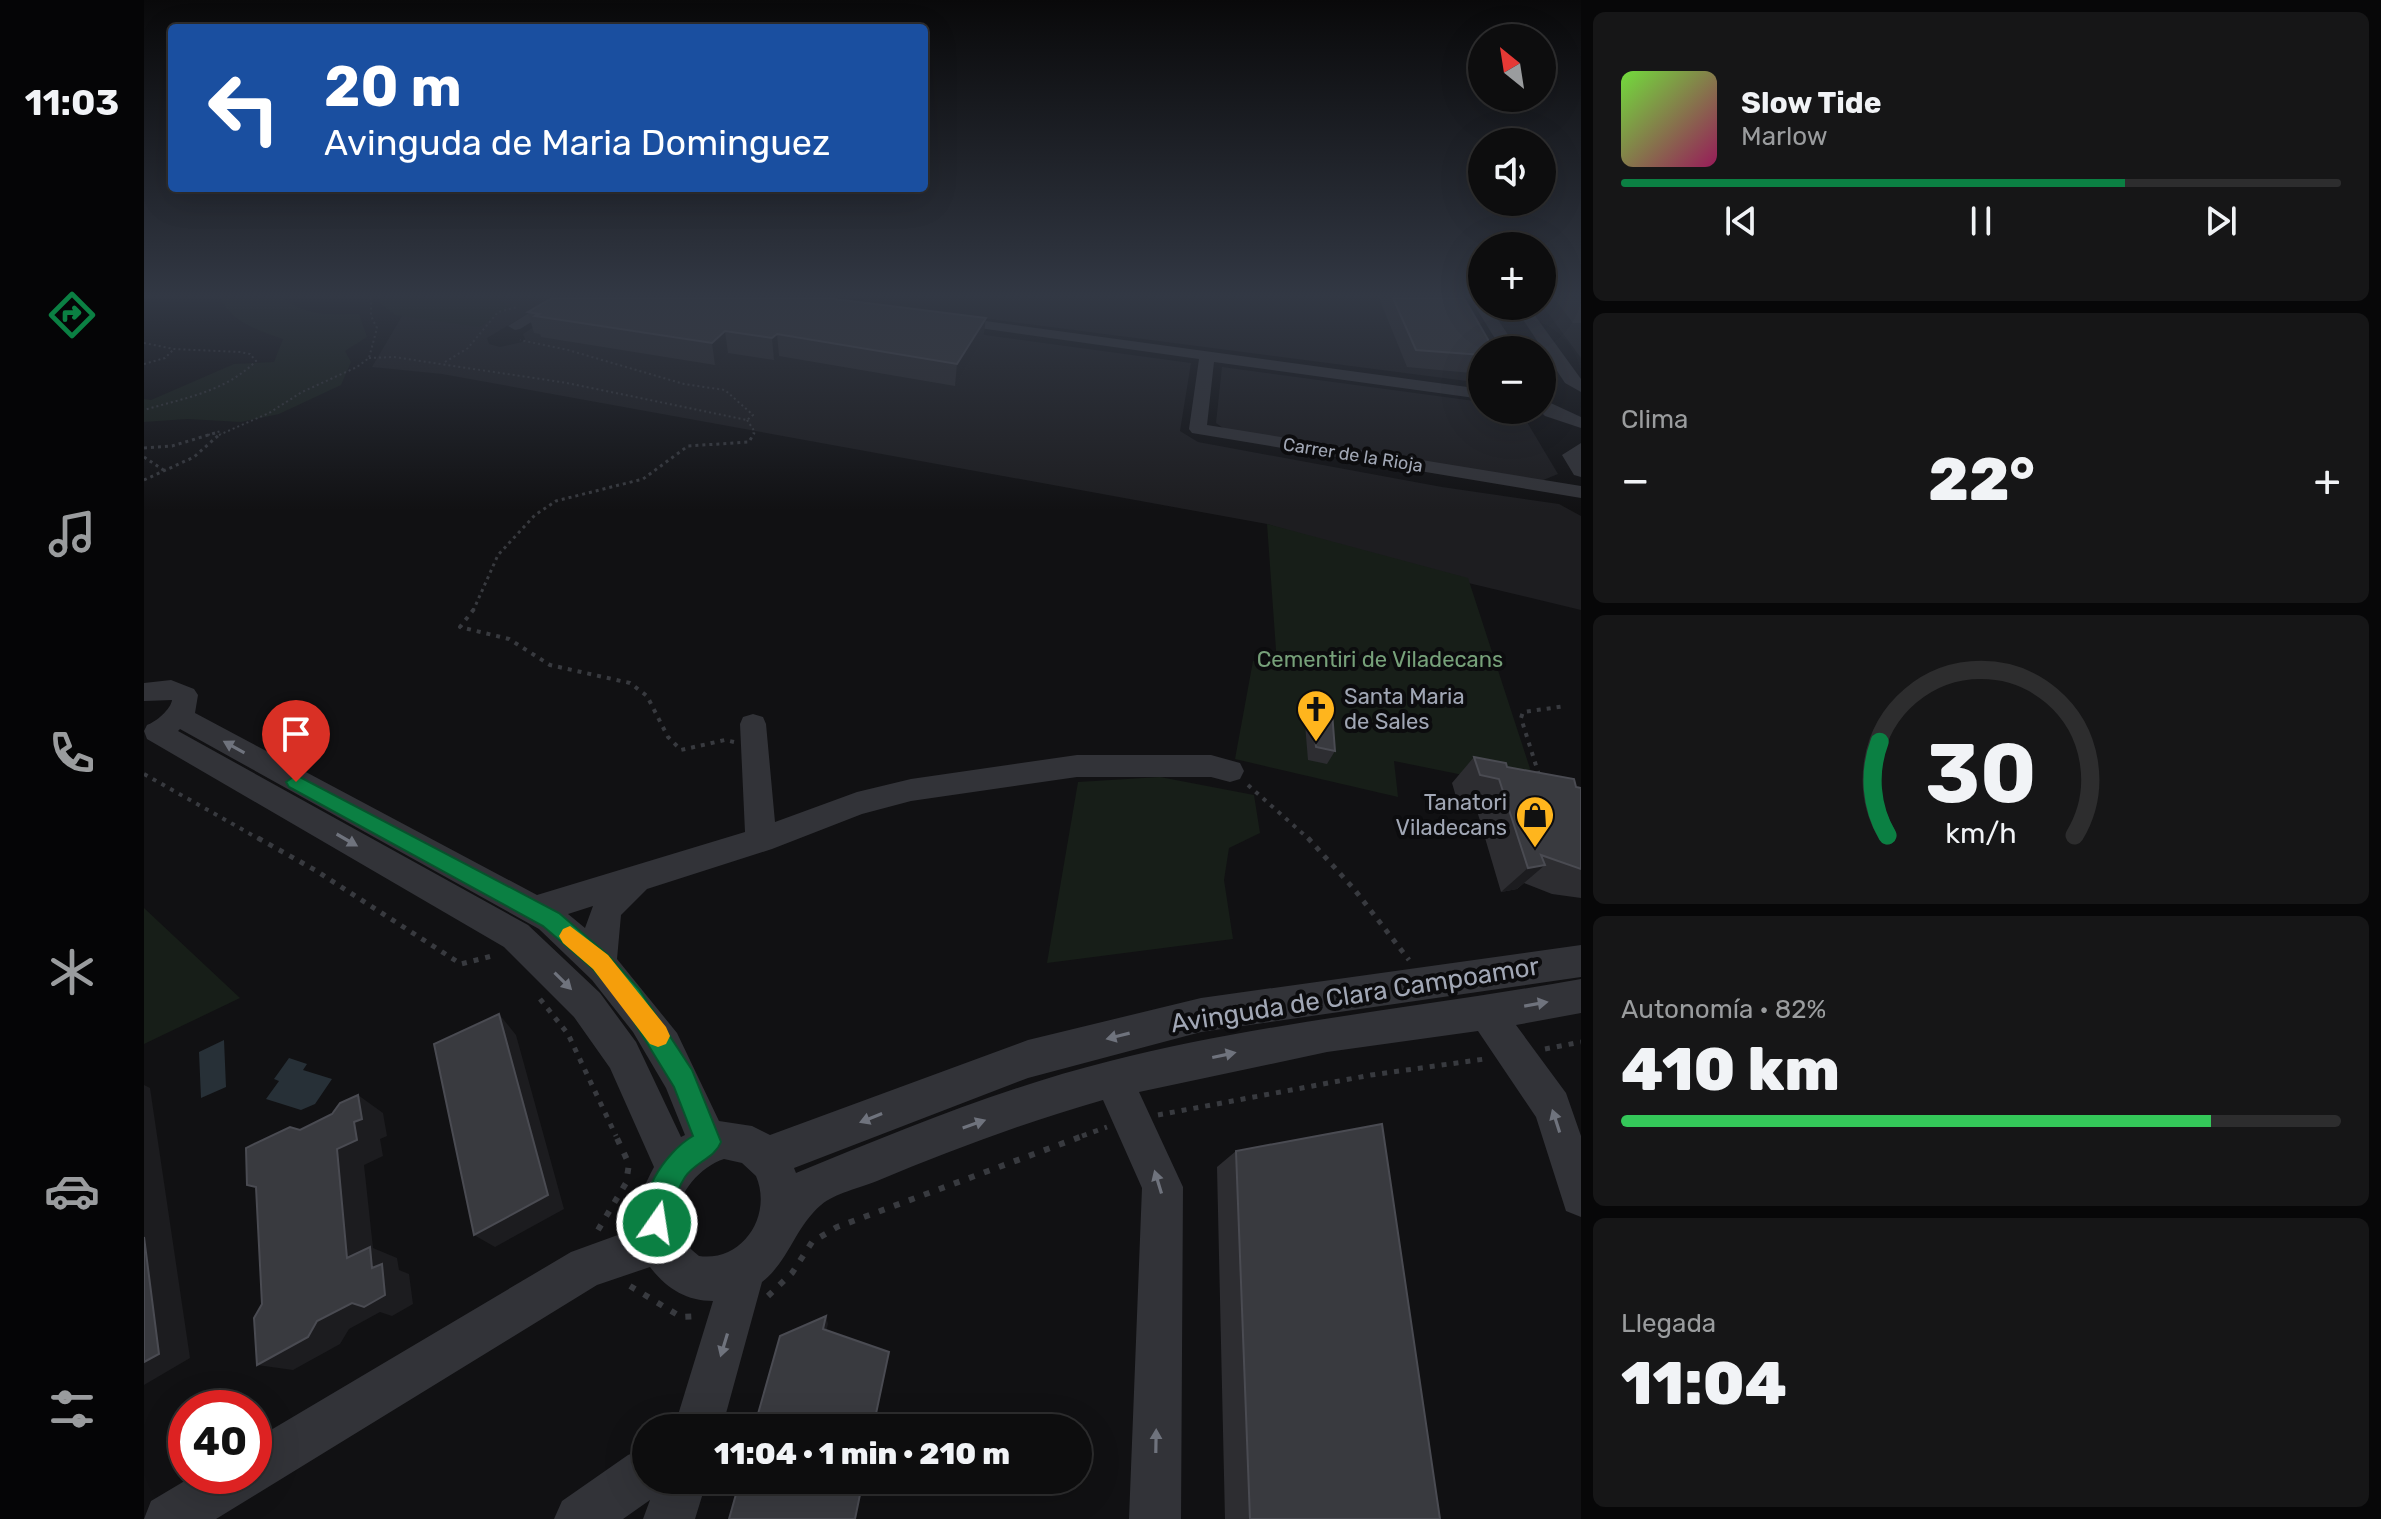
<!DOCTYPE html>
<html lang="es">
<meta charset="utf-8">
<style>
:root{--surface:#0d0d0e;--page:#161617;--text:#f1f3f6;--muted:#9a9c9e;--line:#2d2d2e;--accent:#0b8043}
body{margin:0;font-family:Rubik,sans-serif;background:var(--page);color:var(--text);height:100vh;display:flex;flex-direction:column;font-size:30px;white-space:nowrap}
*{box-sizing:border-box;margin:0}
p{font-size:26px;color:var(--muted)}
.icon{flex:none;width:44px;height:44px;fill:none;stroke:currentColor;stroke-width:2;stroke-linecap:round;stroke-linejoin:round}
.map{position:relative;flex:1;overflow:hidden}
.side{display:flex;flex-direction:column;gap:12px;padding:12px;background:#070708;width:800px}
.side>*{flex:none}
.hud{position:absolute;left:24px;top:24px;width:760px;height:168px;border-radius:8px;box-shadow:0 8px 32px #0002,0 0 0 2px var(--line);background:#1a4fa0;color:#fff;overflow:hidden}
.needle{width:52px;rotate:330deg}
.controls{position:absolute;left:1324px;top:24px;display:grid;gap:16px}
.controls a{display:grid;place-items:center;width:88px;height:88px;border-radius:50%;background:var(--surface);box-shadow:0 8px 32px #0002,0 0 0 2px var(--line);font-size:40px}
.speed{position:absolute;left:24px;top:1390px;display:flex;gap:16px;font-size:40px;font-weight:700;text-align:center}
.speed>*{display:grid;place-content:center;width:104px;height:104px;border-radius:50%;background:var(--surface);box-shadow:0 8px 32px #0002,0 0 0 2px var(--line);line-height:1}
.speed .limit{border:12px solid #d22;background:#fff;color:#111}
.pin{position:absolute;display:grid;place-items:center;width:68px;height:68px;color:#fff;margin:-82px -34px;border-radius:50% 50% 50% 0;rotate:-45deg;box-shadow:0 0 8px #0007}
.pin .icon{rotate:45deg}
.me{position:absolute;width:88px;margin:-44px;rotate:13deg;stroke-linejoin:round;filter:drop-shadow(0 0 6px #0008)}
.turn{display:flex;align-items:center;gap:28px;height:168px;padding:0 24px;font-size:36px}
.turn .icon{width:104px;height:104px;stroke-width:2.5}
.turn b{display:block;font-size:56px;line-height:68px}
.big{font-size:60px;font-weight:800;line-height:1.1}
.side .widget{flex:1;display:flex;flex-direction:column;justify-content:center;gap:12px;min-width:0;padding:0 28px;border-radius:12px;background:var(--page)}
.side .dial{align-items:center;gap:0}
.dial svg{height:208px;overflow:visible;fill:none;stroke:var(--line);stroke-width:7;stroke-linecap:round;text-anchor:middle}
.dial text{fill:var(--text);stroke:none}
.song{display:flex;align-items:center;gap:24px}
.cover{width:96px;height:96px;border-radius:12px;background:linear-gradient(135deg,hsl(100 70% 55%),hsl(330 70% 35%))}
.played{height:8px;border-radius:4px;background:linear-gradient(90deg,var(--accent) 70%,var(--line) 70%)}
.keys{display:flex;justify-content:space-around;direction:ltr}
.heat{display:flex;justify-content:space-between;align-items:center;font-size:44px;direction:ltr}
.charge{height:12px;border-radius:6px;background:linear-gradient(90deg,#34c759 82%,var(--line) 0)}
.trip{position:absolute;left:488px;top:1414px;width:460px;height:80px;border-radius:40px;background:var(--surface);box-shadow:0 8px 32px #0002,0 0 0 2px var(--line);font-weight:800;line-height:80px;text-align:center}
main{display:flex;flex:1;min-height:0}
.tab-bar{display:flex;flex-direction:column;width:144px;justify-content:space-around;align-items:center;background:#050506;color:var(--muted)}
.tab-bar .icon{width:56px;height:56px}
.tab-bar .selected{color:var(--accent)}
.tab-bar b{font-size:36px;color:var(--text)}
.map>svg:first-child{display:block}
</style>
<main>
<nav class="tab-bar">
<b>11:03</b>
<svg class="icon selected" aria-label="directions" viewBox="0 0 24 24"><path d="M12 3l9 9-9 9-9-9zM9 14v-3h6M13 9l2 2-2 2"/></svg>
<svg class="icon" aria-label="music" viewBox="0 0 24 24"><path d="M9 18V5l10-2v13"/><circle cx="6" cy="18" r="3"/><circle cx="16" cy="16" r="3"/></svg>
<svg class="icon" aria-label="phone" viewBox="0 0 24 24"><path d="M5 4h4l2 5-3 2q2 4 5 5l2-3 5 2v4C11 20 4 13 5 4z"/></svg>
<svg class="icon" aria-label="climate" viewBox="0 0 24 24"><path d="M12 3v18M4 7l16 10M4 17L20 7"/></svg>
<svg class="icon" aria-label="car" viewBox="0 0 24 24"><path d="M5 17H2v-5l4-1 3-4h7l3 4 3 1v5h-3M9 17h6M6 11h13"/><circle cx="7" cy="17" r="2"/><circle cx="17" cy="17" r="2"/></svg>
<svg class="icon" aria-label="filters" viewBox="0 0 24 24"><path d="M4 7h16M4 17h16"/><circle cx="9" cy="7" r="2"/><circle cx="15" cy="17" r="2"/></svg>
</nav>
<div class="map">
<svg width="1437" height="1519" viewBox="0 0 1437 1519">
<rect width="100%" height="100%" fill="#111113"/>
<!-- built -->
<path fill="#1d1d20" d="M274,298H410L343,338L345,344L356,347L378,342L381,339L379,334L434,298H570L1047,363L1036,431L1054,442L1298,487L1415,504L1437,516V610L1295,576L1123,524L298,374L228,367L264,306Z
M716,298H1314L1338,350V383L723,303Z
M1398,298H1437V358L1398,305Z
M1078,367L1338,402V410H1372L1377,412L1414,474L1397,481L1082,430L1072,423Z"/>
<!-- green -->
<path fill="#171e18" d="M78,298H140C160,316 189,315 215,314L223,337L201,351L207,362L197,385L135,414L97,422L43,419L0,422V399L7,400L90,364L130,362L139,339C118,332 84,321 78,298Z
M237,298H353L366,307L335,327L251,315L237,304Z
M1123,524L1324,578L1393,790L1250,761L1254,797L1091,759L1109,661L1133,664Z
M1016,777L1110,795L1116,833L1085,848L1080,880L1089,939L903,963L934,782Z
M0,908L96,998L0,1044Z"/>
<!-- water -->
<path fill="#273037" d="M80,1040L82,1087L57,1098L55,1052Z
M145,1058L163,1064L159,1070L188,1079L171,1104L157,1110L122,1099L135,1081L130,1079Z"/>
<g fill="none" stroke-linecap="round" stroke-linejoin="round">
<!-- path-far4 -->
<path stroke="#383a3f" stroke-width="2" stroke-dasharray="2 3" stroke-linecap="butt" d="M0,343L30,349L96,352L106,354L112,361C81,392 40,398 0,410
M225,358L250,357L423,383L603,420L609,415L581,390L540,384L424,350L376,340
M301,362L324,348L354,312L374,307
M0,364L21,358L30,349
M603,420L611,432L609,435
M64,435L77,431
M75,435L125,413L158,392L213,367L225,358L233,328L227,316V298"/>
<!-- path-far3 -->
<path stroke="#383a3f" stroke-width="3" stroke-dasharray="3 4" stroke-linecap="butt" d="M0,448L28,446L71,433
M0,457L21,471
M0,480L50,457L77,433
M329,611L354,555L391,515L412,501L499,479L544,446L605,442L610,433"/>
<!-- path-far2 -->
<path stroke="#383a3f" stroke-width="4" stroke-dasharray="4 6" stroke-linecap="butt" d="M330,609L316,627L365,639L406,665L486,683L503,696L524,737L537,750L581,740L590,742
M0,774L117,840
M1395,775L1377,718L1379,712L1422,706
M1104,785L1166,840"/>
<!-- path-far1 -->
<path stroke="#383a3f" stroke-width="5" stroke-dasharray="5 7" stroke-linecap="butt" d="M114,838L171,870L317,964L352,955
M1164,838L1210,889L1265,960
M396,999L424,1034L472,1136
M1401,1049L1437,1042
M1014,1115L1227,1075L1341,1059
M938,1136L963,1127"/>
<!-- path -->
<path stroke="#383a3f" stroke-width="6" stroke-dasharray="6 10" stroke-linecap="butt" d="M454,1230L482,1183L485,1164L471,1134
M486,1286L537,1317L556,1316
M624,1296L648,1273L668,1242L693,1227L944,1134"/>
<!-- minor -->
<path fill="#323338" fill-rule="evenodd" d="M409,298H426L376,329L371,330L364,326Z
M1338,302V306H1345L1374,350H1358L1331,306Z
M1370,306H1384L1437,379V392L1421,383Z
M805,316L1338,389V399L1070,362L1063,425L1437,486V498L1048,433L1045,429L1055,359L800,323L798,320Z
M1398,399L1437,417V428L1401,416L1395,410H1398Z
M1437,443V477L1430,475L1418,455Z
M27,680L50,689L54,695L51,713L393,895L601,832L596,724L599,717L609,714L619,717L622,724L631,822L713,792L767,779L933,755H1067L1096,763L1100,771L1096,779L1086,782L1067,777H933L767,801L718,814L628,849L503,889L477,915L473,959L533,1033L575,1121L608,1126L626,1135L884,1040L1057,998L1437,945V977L1057,1032L884,1078L650,1168L652,1173C754,1131 858,1088 966,1061C1121,1022 1280,1007 1437,979V1013L1372,1025L1422,1093L1437,1136V1217L1422,1211L1392,1117L1334,1031L1183,1052L995,1092L1039,1187L1037,1519H985L998,1188L959,1100C882,1122 807,1150 733,1181C716,1188 691,1193 677,1205C651,1227 645,1261 618,1282L578,1428H530L569,1301C542,1301 522,1288 506,1267L453,1285L72,1519H0L7,1501L49,1476H110V1440L427,1252L493,1228C492,1206 499,1187 510,1167L466,1068L430,1017L360,947L3,739L0,731L3,725C12,722 27,709 28,700L0,701V683ZM36,729L395,929L448,980L489,1032L522,1088L541,1135L537,1137L492,1042L456,993L384,925L34,731ZM449,906L441,928L424,914ZM580,1159L598,1163L612,1176C629,1216 598,1262 555,1256C549,1251 541,1244 537,1237C522,1205 552,1168 580,1159Z
M502,1448V1480H563L551,1519H499L506,1500L479,1519H410L418,1501L484,1455Z"/>
</g>
<!-- wall -->
<path fill="#2d2d31" d="M1235,298H1320L1338,350V374L1263,367Z
M1410,298H1437V323H1429Z
M384,312L839,340L811,386L635,356L630,360L584,353L571,365L397,337L396,334L390,333Z
M1168,698L1191,751L1183,764L1164,760L1160,712Z
M1330,757L1437,788V898L1408,894L1380,883L1373,889L1357,892L1331,804L1313,800L1308,783Z
M1092,1151L1296,1519H1081L1073,1167Z"/>
<!-- shaded-wall -->
<path fill="#1c1c1f" d="M842,318L839,340L811,386L813,364Z
M581,331L584,353L571,365L568,343Z
M633,334L635,356L630,360L628,338Z
M1401,865L1373,889L1357,892L1384,868Z
M355,1014L372,1035L420,1209L351,1247L330,1235Z
M0,1085L6,1088L46,1358L0,1385Z
M214,1095L239,1113L243,1136L236,1139L239,1156L220,1165L229,1248L253,1258L255,1270L265,1274L269,1304L248,1316L236,1312L205,1329L196,1344L149,1370L113,1365L203,1258L193,1149L210,1122Z
M682,1316L684,1324L681,1337L679,1329Z"/>
<!-- building -->
<path fill="#393a3f" stroke="#4a4b52" stroke-width="2" d="M408,298H683L842,318L813,364L633,334L628,338L581,331L568,343L391,316L395,314L384,312Z
M1249,298H1320L1350,350H1338V355L1272,350Z
M1168,698L1188,712L1191,751L1172,747Z
M1330,757L1362,763L1363,767L1430,779L1432,787L1437,788V869L1397,855L1401,865L1384,868L1355,779L1336,775Z
M355,1014L404,1195L330,1235L290,1044Z
M214,1095L218,1119L210,1122L213,1140L193,1149L203,1258L226,1247L228,1268L238,1264L241,1295L220,1307L208,1303L173,1321L164,1337L113,1365L110,1318L118,1304L112,1187L103,1185L102,1148L146,1127L156,1130L188,1114L196,1103Z
M1238,1124L1296,1519H1106L1092,1151Z
M0,1237L15,1354L0,1362Z
M682,1316L679,1329L745,1352L729,1428H610L636,1336Z
M596,1480H719L711,1519H585Z"/>
<!-- one-way arrows -->
<defs><path id="oneway-solid" d="M-6-.8H1V-3.2L6.5 0L1 3.2V.8H-6Z" transform="scale(2)"/></defs>
<g fill="#6f737d">
<use href="#oneway-solid" transform="translate(90 747) rotate(-151)"/>
<use href="#oneway-solid" transform="translate(203 840) rotate(30)"/>
<use href="#oneway-solid" transform="translate(419 981) rotate(45)"/>
<use href="#oneway-solid" transform="translate(1392 1004) rotate(-10)"/>
<use href="#oneway-solid" transform="translate(974 1036) rotate(166)"/>
<use href="#oneway-solid" transform="translate(1080 1055) rotate(-12)"/>
<use href="#oneway-solid" transform="translate(727 1118) rotate(158)"/>
<use href="#oneway-solid" transform="translate(1412 1121) rotate(-108)"/>
<use href="#oneway-solid" transform="translate(830 1124) rotate(-19)"/>
<use href="#oneway-solid" transform="translate(1014 1182) rotate(-107)"/>
<use href="#oneway-solid" transform="translate(580 1345) rotate(107)"/>
<use href="#oneway-solid" transform="translate(1012 1441) rotate(-89)"/>
</g>
<!-- sky -->
<linearGradient id="sky" x2="0" y2="1"><stop stop-color="#09090a"/><stop offset="0.58" stop-color="#323844"/><stop offset="1" stop-color="#323844" stop-opacity="0"/></linearGradient>
<rect width="1437" height="510" fill="url(#sky)"/>
<!-- route -->
<path fill="#0b8043" stroke="#07532c" stroke-width="2" d="M152,775L415,913L464,955L495,989L548,1070L577,1142C571,1158 551,1162 541,1177C529,1195 530,1214 522,1232L513,1236L503,1232C489,1200 521,1152 549,1136L530,1087L479,1004L449,969L399,926L145,787L142,782Z"/>
<!-- slow -->
<path fill="#f59e0b" d="M426,926L464,955L522,1027L526,1036L522,1044L514,1047L506,1044L449,969L419,943L415,936L419,929Z"/>
<!-- icons -->
<defs>
<g id="church-pin" transform="scale(2)"><path d="M0 17L-7.5 6A9.5 9.5 0 1 1 7.5 6Z" fill="#ffb51d" stroke="#0c0c0e"/><path d="M-1.2-6h2.4v3.5h3.3v2.4h-3.3V6h-2.4V-.1h-3.3v-2.4h3.3Z" fill="#111"/></g>
<g id="shop-pin" transform="scale(2)"><path d="M0 17L-7.5 6A9.5 9.5 0 1 1 7.5 6Z" fill="#ffb51d" stroke="#0c0c0e"/><path d="M-5-2.5h2.3a2.7 3.5 0 0 1 5.4 0H5L5.5 6h-11ZM-1.5-2.5h3a1.5 2.3 0 0 0-3 0Z" fill="#111"/></g>
</defs>
<g fill-rule="evenodd">
<use href="#church-pin" x="1172" y="709"/>
<use href="#shop-pin" x="1391" y="815"/>
</g>
<g text-anchor="middle" dominant-baseline="central" stroke-width="8" stroke-linejoin="round" paint-order="stroke">
<!-- far-street labels -->
<g font-size="18" fill="#a1a7b5" stroke="#0c0c0e">
<text transform="translate(1209 455) rotate(9)">Carrer de la Rioja</text>
</g>
<!-- park labels -->
<g font-size="22" fill="#77a17a" stroke="#0c0c0e">
<text x="1236" y="659">Cementiri de Viladecans</text>
</g>
<!-- poi labels -->
<g font-size="22" fill="#a1a7b5" stroke="#0c0c0e" text-anchor="start">
<text x="1200" y="696">Santa Maria<tspan x="1200" dy="25">de Sales</tspan></text>
<text x="1363" y="802" text-anchor="end">Tanatori<tspan x="1363" dy="25">Viladecans</tspan></text>
</g>
<!-- near-street labels -->
<g font-size="26" fill="#a1a7b5" stroke="#0c0c0e">
<text transform="translate(1211 995) rotate(-9)">Avinguda de Clara Campoamor</text>
</g>
</g>
</svg>
<div class="controls">
<a><svg class="needle" viewBox="-14 -14 28 28"><path d="M0-13l5 13h-10z" fill="#e53935"/><path d="M0 13l5-13h-10z" fill="#9a9c9e"/></svg></a>
<a><svg class="icon" aria-label="sound" viewBox="0 0 24 24"><path d="M4 9h4l5-4v14l-5-4H4zM17 9q2 3 0 6"/></svg></a>
<a>+</a>
<a>−</a>
</div>
<div class="speed"><div class="limit">40</div></div>
<div class="pin" style="left:152px;top:782px;background:#d93025"><svg class="icon" aria-label="arrive" viewBox="0 0 24 24"><path d="M6 21V4h12l-3 4 3 4H6"/></svg></div>
<svg class="me" style="left:513px;top:1223px" viewBox="-20 -20 40 40"><circle r="17" fill="#0b8043" stroke="#fff" stroke-width="3"/><path d="M0-11L8 9 0 5-8 9z" fill="#fff"/></svg>
<div class="trip">11:04 · 1 min · 210 m</div>
<div class="hud">
<div class="turn"><svg class="icon" aria-label="left" viewBox="0 0 24 24"><path d="M17 20v-9H6M10 6l-5 5 5 5"/></svg><div><b>20 m</b>Avinguda de Maria Dominguez</div></div>
</div>
</div>
<section class="side">
<div class="widget">
<div class="song"><i class="cover"></i><div><b>Slow Tide</b><p>Marlow</p></div></div>
<div class="played"></div>
<div class="keys"><svg class="icon" aria-label="previous" viewBox="0 0 24 24"><path d="M18 5L8 12l10 7zM5 5v14"/></svg><svg class="icon" aria-label="pause" viewBox="0 0 24 24"><path d="M8 5v14M16 5v14"/></svg><svg class="icon" aria-label="next" viewBox="0 0 24 24"><path d="M6 5l10 7-10 7zM19 5v14"/></svg></div>
</div>
<div class="widget"><p>Clima</p>
<div class="heat"><a>−</a><b class="big">22°</b><a>+</a></div>
</div>
<div class="widget dial"><svg viewBox="0 0 100 80">
<path d="M14 69A42 42 0 1 1 86 69"/>
<path d="M14 69A42 42 0 0 1 11 33" stroke="#0b8043"/>
<text x="50" y="56" font-size="32" font-weight="700">30</text>
<text x="50" y="72" font-size="11">km/h</text>
</svg></div>
<div class="widget"><p>Autonomía · 82%</p><b class="big">410 km</b><div class="charge"></div></div>
<div class="widget"><p>Llegada</p><b class="big">11:04</b></div>
</section>
</main>
